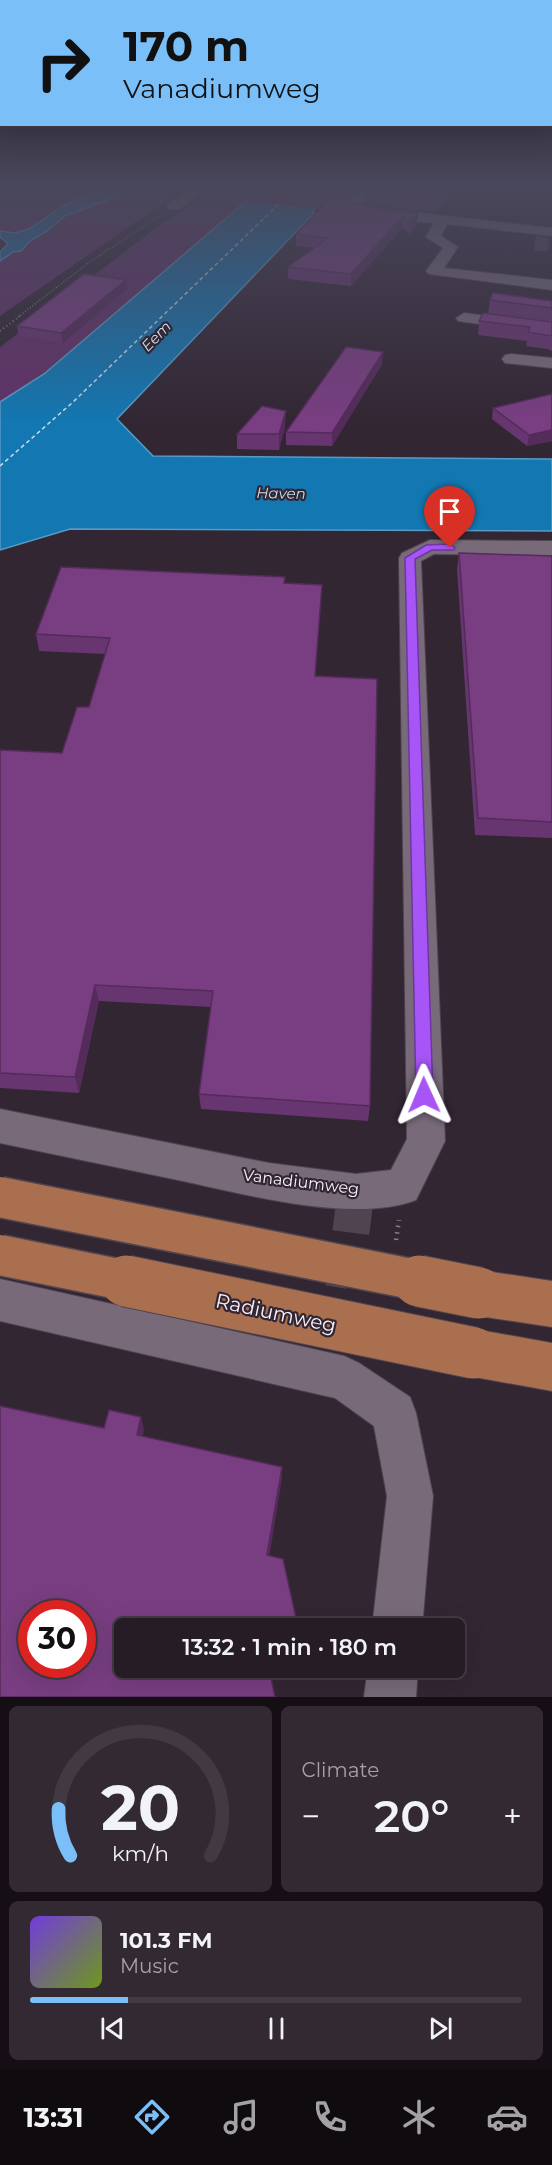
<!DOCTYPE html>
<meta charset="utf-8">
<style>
:root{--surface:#261c26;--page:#322932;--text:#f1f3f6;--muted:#a4a1a7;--line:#423a43;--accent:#7abff8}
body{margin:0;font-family:Montserrat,sans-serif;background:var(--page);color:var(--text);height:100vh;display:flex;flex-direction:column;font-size:22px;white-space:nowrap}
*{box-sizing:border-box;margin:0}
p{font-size:20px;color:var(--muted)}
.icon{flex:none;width:33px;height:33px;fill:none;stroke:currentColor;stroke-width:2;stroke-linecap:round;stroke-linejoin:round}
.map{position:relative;height:1697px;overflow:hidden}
.drawer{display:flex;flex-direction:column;gap:9px;padding:9px;background:#150f15;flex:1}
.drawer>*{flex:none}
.top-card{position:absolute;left:0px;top:0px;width:552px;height:126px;box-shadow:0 6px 24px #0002,0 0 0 2px var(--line);background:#7abff8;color:#111;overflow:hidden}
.speed{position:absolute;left:18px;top:1600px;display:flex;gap:12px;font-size:30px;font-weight:700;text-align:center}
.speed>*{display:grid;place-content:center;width:78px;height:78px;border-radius:50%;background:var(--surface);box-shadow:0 6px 24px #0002,0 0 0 2px var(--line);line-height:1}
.speed .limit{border:9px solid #d22;background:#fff;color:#111}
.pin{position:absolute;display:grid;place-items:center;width:51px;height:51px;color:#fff;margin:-62px -26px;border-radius:50% 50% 50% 0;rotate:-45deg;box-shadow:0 0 6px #0007}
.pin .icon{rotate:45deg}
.me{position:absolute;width:66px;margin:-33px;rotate:359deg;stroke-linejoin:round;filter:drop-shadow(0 0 4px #0008)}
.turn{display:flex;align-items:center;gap:21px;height:126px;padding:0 24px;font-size:27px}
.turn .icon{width:78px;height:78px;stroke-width:2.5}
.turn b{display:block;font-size:42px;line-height:51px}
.big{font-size:45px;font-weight:600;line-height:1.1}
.drawer .widget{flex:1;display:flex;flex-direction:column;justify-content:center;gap:9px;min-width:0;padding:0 21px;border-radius:9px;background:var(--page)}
.drawer .dial{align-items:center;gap:0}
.dial svg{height:156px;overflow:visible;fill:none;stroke:var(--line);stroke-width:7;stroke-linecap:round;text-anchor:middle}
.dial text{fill:var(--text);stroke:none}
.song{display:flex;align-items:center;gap:18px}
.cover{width:72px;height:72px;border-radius:9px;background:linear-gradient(135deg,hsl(260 70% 55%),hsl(80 70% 35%))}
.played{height:6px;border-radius:3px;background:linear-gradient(90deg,var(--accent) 20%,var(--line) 20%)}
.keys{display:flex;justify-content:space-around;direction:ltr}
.heat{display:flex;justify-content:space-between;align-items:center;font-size:33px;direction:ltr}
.drawer .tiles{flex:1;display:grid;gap:9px;grid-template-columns:1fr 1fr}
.widget:last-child{grid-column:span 2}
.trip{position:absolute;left:114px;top:1618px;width:351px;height:60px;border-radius:9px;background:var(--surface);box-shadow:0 6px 24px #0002,0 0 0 2px var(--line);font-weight:600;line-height:60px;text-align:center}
.tab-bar{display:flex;height:96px;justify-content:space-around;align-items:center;background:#0f0b0f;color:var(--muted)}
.tab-bar .icon{width:42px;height:42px}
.tab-bar .on{color:var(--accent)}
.tab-bar b{font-size:27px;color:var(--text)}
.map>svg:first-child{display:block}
</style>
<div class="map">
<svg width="552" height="1697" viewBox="0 0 552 1697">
<rect width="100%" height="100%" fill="#322633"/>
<!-- green -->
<path fill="#613268" d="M13,185H96C83,199 80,197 65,206C43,218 27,237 0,231V189Z
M148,185H189L0,316V261L13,252L21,251L31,240L46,232L65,216Z
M217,185H265L44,374L0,402V347L148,234Z"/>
<!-- water -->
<path fill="#1377b1" stroke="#589bc7" stroke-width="1.5" d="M96,185H148L65,216L46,232L31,240L21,251L13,252L0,261V252L8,244L0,237V231L15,233L29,229L65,205L90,194Z
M265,185H335L312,212L314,213L117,419L153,456L552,459V531L70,529L0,550V402L44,374Z"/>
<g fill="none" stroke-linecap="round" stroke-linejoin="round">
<!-- ferry -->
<path stroke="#c9dded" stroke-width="1.5" stroke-dasharray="4 3" stroke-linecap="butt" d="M0,466L72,403L279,204"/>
<!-- minor-tunnel-far1 -->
<path stroke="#504451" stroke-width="14" stroke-dasharray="14 8" stroke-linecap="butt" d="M535,243L552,245"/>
<!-- minor-tunnel -->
<path stroke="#504451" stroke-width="37" stroke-dasharray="37 18" stroke-linecap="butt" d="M329,1267L346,1270L356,1192"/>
<!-- minor casing -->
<g stroke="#4f4550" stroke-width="2">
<path id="minor" d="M197,185H213L179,209H169L167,206L169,203Z
M360,185H373L361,204L368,207L552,228V236L447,224L441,236L458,247L444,268L552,280V290L429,274L426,271L443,248L426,237L434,223C414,221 360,220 346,206Z
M464,313L552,324V334L458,321L456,318Z
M511,354L552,358V368L505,363L502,359L505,355Z
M430,540L552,541V555L434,554L421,561L445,1141L416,1200C353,1224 244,1194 178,1180C119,1168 59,1155 0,1143V1109L269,1163L356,1174L391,1170L407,1139L399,558L402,553Z
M0,1279L344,1356L359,1363L410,1397L416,1413L433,1496L422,1629H372L387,1496L374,1426L335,1398L0,1321Z
M368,1668H418L416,1697H364Z"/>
</g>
<!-- major casing -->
<g stroke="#4f4550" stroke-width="2">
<path id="major" d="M479,1270L552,1281V1327L479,1316L463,1309L456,1293L463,1277Z
M474,1329L552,1343V1391L474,1377L457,1370L450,1353L457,1336Z"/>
</g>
<!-- path-far2 -->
<path stroke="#877d88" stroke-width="1.5" stroke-dasharray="1 2" stroke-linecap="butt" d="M15,185L8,188L48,198
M24,185L61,193
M0,199L30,193L49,185
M18,317L91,261L158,217"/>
<!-- path-far1 -->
<path stroke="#877d88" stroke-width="2" stroke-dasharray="1 3" stroke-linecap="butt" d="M0,331L20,316"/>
<!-- path -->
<path stroke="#877d88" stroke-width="4.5" stroke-dasharray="1.5 5" stroke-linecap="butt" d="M396,1240L399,1220"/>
<!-- minor -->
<use href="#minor" fill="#786a79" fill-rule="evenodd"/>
<!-- major -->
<use href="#major" fill="#a96f4e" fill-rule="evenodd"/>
<!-- major-bridge-far1 casing -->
<g stroke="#4f4550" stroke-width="43" stroke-linecap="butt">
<path id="major-bridge-far1" d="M0,1197L427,1282
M0,1255L133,1282"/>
</g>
<!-- major-bridge casing -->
<g stroke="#4f4550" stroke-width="53" stroke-linecap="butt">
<path id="major-bridge" d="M126,1281L474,1353
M419,1281L479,1293"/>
</g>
<!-- major-bridge-far1 -->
<use href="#major-bridge-far1" stroke="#a96f4e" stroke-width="40"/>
<!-- major-bridge -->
<use href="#major-bridge" stroke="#a96f4e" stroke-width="51"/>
</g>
<!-- wall -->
<path fill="#67356f" d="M230,185H357L348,199L353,202L375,208L418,213L417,224L410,234L402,228L351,286L288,279V267L314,248L296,246V234L320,209L227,199L226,188Z
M457,185L438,211H426L369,205L364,203L365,192Z
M127,289L63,343L19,336L17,326Z
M490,300L552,301V351L548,349L526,346L527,341L478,335L479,321L488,314Z
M382,364L332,446L286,445V432Z
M552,394V441L527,446L492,419L493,408Z
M285,426L279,450L237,449V434Z
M459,553L552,556V838L475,835L457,569Z
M285,583L322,585L315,676L370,1106L368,1121L201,1109L199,1094L211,1007L99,1001L79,1093L0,1088V750L62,753L89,707L105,654L39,651L36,634Z"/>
<!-- shaded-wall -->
<path fill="#542b5a" d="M0,185H10L0,189Z
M351,185H357L344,205L345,194Z
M450,185H457L438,211L439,200Z
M418,213L417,224L410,234L411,222Z
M403,216L402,228L351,286V274Z
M126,280L127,289L63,343L61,333Z
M383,352L382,364L332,446V433Z
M286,411L285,426L279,450V434Z
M552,430V441L527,446L529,435Z
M95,985L99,1001L79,1093L75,1077Z
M141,1417L144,1429L141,1448L137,1435Z
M282,1467V1478L268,1565L267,1555Z
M296,1618V1626L287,1629H263Z"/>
<!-- building -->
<path fill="#783e81" stroke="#542b5a" stroke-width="1.5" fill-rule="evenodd" d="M230,185H351L345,194V197L353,202L375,208L418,213L411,222L403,216L351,274L288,267L328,238L296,234L330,199L226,188Z
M369,185H450L439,200H427L369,194L365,192Z
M84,274L126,280L61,333L17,326Z
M493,293L552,301V308L490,300Z
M483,313L552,322V336L528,332L530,327L479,321Z
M346,347L383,352L332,433L286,432Z
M552,394V430L529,435L493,408Z
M262,406L286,411L279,434H237Z
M459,553L552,556V822L478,818Z
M61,567L285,577L284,583L322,585L315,676L377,679L370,1106L199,1094L213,991L95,985L75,1077L0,1073V750L62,753L77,707H89L110,638L36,634Z
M0,1406L104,1428L109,1410L141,1417L137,1435L282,1467L267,1555L283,1559L296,1618L263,1629H124V1668H269L275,1697H0ZM32,1614H82V1665H32Z"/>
<!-- sky -->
<linearGradient id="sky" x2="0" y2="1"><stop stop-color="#1c151c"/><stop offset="0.44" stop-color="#49475b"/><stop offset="1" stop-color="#49475b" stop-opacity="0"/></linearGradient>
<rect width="552" height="423" fill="url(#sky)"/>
<!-- route -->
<path fill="#a855f7" stroke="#6d37a1" stroke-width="1.5" d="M450,544L455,548L454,550H432L415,559L433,1095L430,1100L424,1102L419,1100L416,1095L405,558L426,545Z"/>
<g text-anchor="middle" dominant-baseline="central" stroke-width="4.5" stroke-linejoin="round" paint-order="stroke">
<!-- far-water labels -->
<g font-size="15" font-style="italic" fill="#c9dded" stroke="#322633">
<text transform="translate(156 336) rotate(-46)">Eem</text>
<text transform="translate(281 493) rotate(1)">Haven</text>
</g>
<!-- street labels -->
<g font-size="16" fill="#f8f0f9" stroke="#322633">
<text transform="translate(301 1182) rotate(7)">Vanadiumweg</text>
</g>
<!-- near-street labels -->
<g font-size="20" fill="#f8f0f9" stroke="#322633">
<text transform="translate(276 1313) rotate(12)">Radiumweg</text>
</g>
</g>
</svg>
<div class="speed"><div class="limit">30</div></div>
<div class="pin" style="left:450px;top:548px;background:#d93025"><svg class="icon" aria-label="arrive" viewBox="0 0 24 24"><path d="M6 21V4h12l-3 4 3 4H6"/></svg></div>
<svg class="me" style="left:424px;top:1095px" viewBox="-20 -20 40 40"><path d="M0-17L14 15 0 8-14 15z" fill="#a855f7" stroke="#fff" stroke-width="4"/></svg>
<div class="trip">13:32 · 1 min · 180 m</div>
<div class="top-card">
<div class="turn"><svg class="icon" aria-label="right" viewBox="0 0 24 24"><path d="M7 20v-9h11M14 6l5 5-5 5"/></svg><div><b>170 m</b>Vanadiumweg</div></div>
</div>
</div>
<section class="drawer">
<div class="tiles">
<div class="widget dial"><svg viewBox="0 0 100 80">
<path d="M14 69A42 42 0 1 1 86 69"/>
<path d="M14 69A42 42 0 0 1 8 45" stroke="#7abff8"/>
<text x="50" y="56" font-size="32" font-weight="700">20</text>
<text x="50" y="72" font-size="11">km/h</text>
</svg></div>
<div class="widget"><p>Climate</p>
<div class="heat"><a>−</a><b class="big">20°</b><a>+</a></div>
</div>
<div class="widget">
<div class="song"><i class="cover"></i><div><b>101.3 FM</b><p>Music</p></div></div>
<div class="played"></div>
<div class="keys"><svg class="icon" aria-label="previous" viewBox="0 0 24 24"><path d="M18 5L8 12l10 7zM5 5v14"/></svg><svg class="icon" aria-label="pause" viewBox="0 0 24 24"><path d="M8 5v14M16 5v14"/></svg><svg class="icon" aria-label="next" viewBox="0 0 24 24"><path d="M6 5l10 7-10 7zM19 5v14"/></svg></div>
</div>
</div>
</section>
<nav class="tab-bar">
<b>13:31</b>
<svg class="icon on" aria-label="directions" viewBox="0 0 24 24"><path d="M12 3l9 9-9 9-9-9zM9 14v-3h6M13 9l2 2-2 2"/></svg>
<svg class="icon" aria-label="music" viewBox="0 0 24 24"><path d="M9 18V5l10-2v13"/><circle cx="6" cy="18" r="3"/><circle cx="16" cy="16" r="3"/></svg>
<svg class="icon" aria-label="phone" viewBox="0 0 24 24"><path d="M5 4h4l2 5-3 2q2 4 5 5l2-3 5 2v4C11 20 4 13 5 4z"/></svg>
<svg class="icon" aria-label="climate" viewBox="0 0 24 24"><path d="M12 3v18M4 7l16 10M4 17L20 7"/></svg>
<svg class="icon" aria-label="car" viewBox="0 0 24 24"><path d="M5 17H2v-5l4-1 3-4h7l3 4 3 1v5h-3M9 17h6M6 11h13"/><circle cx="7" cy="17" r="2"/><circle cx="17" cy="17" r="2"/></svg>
</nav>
